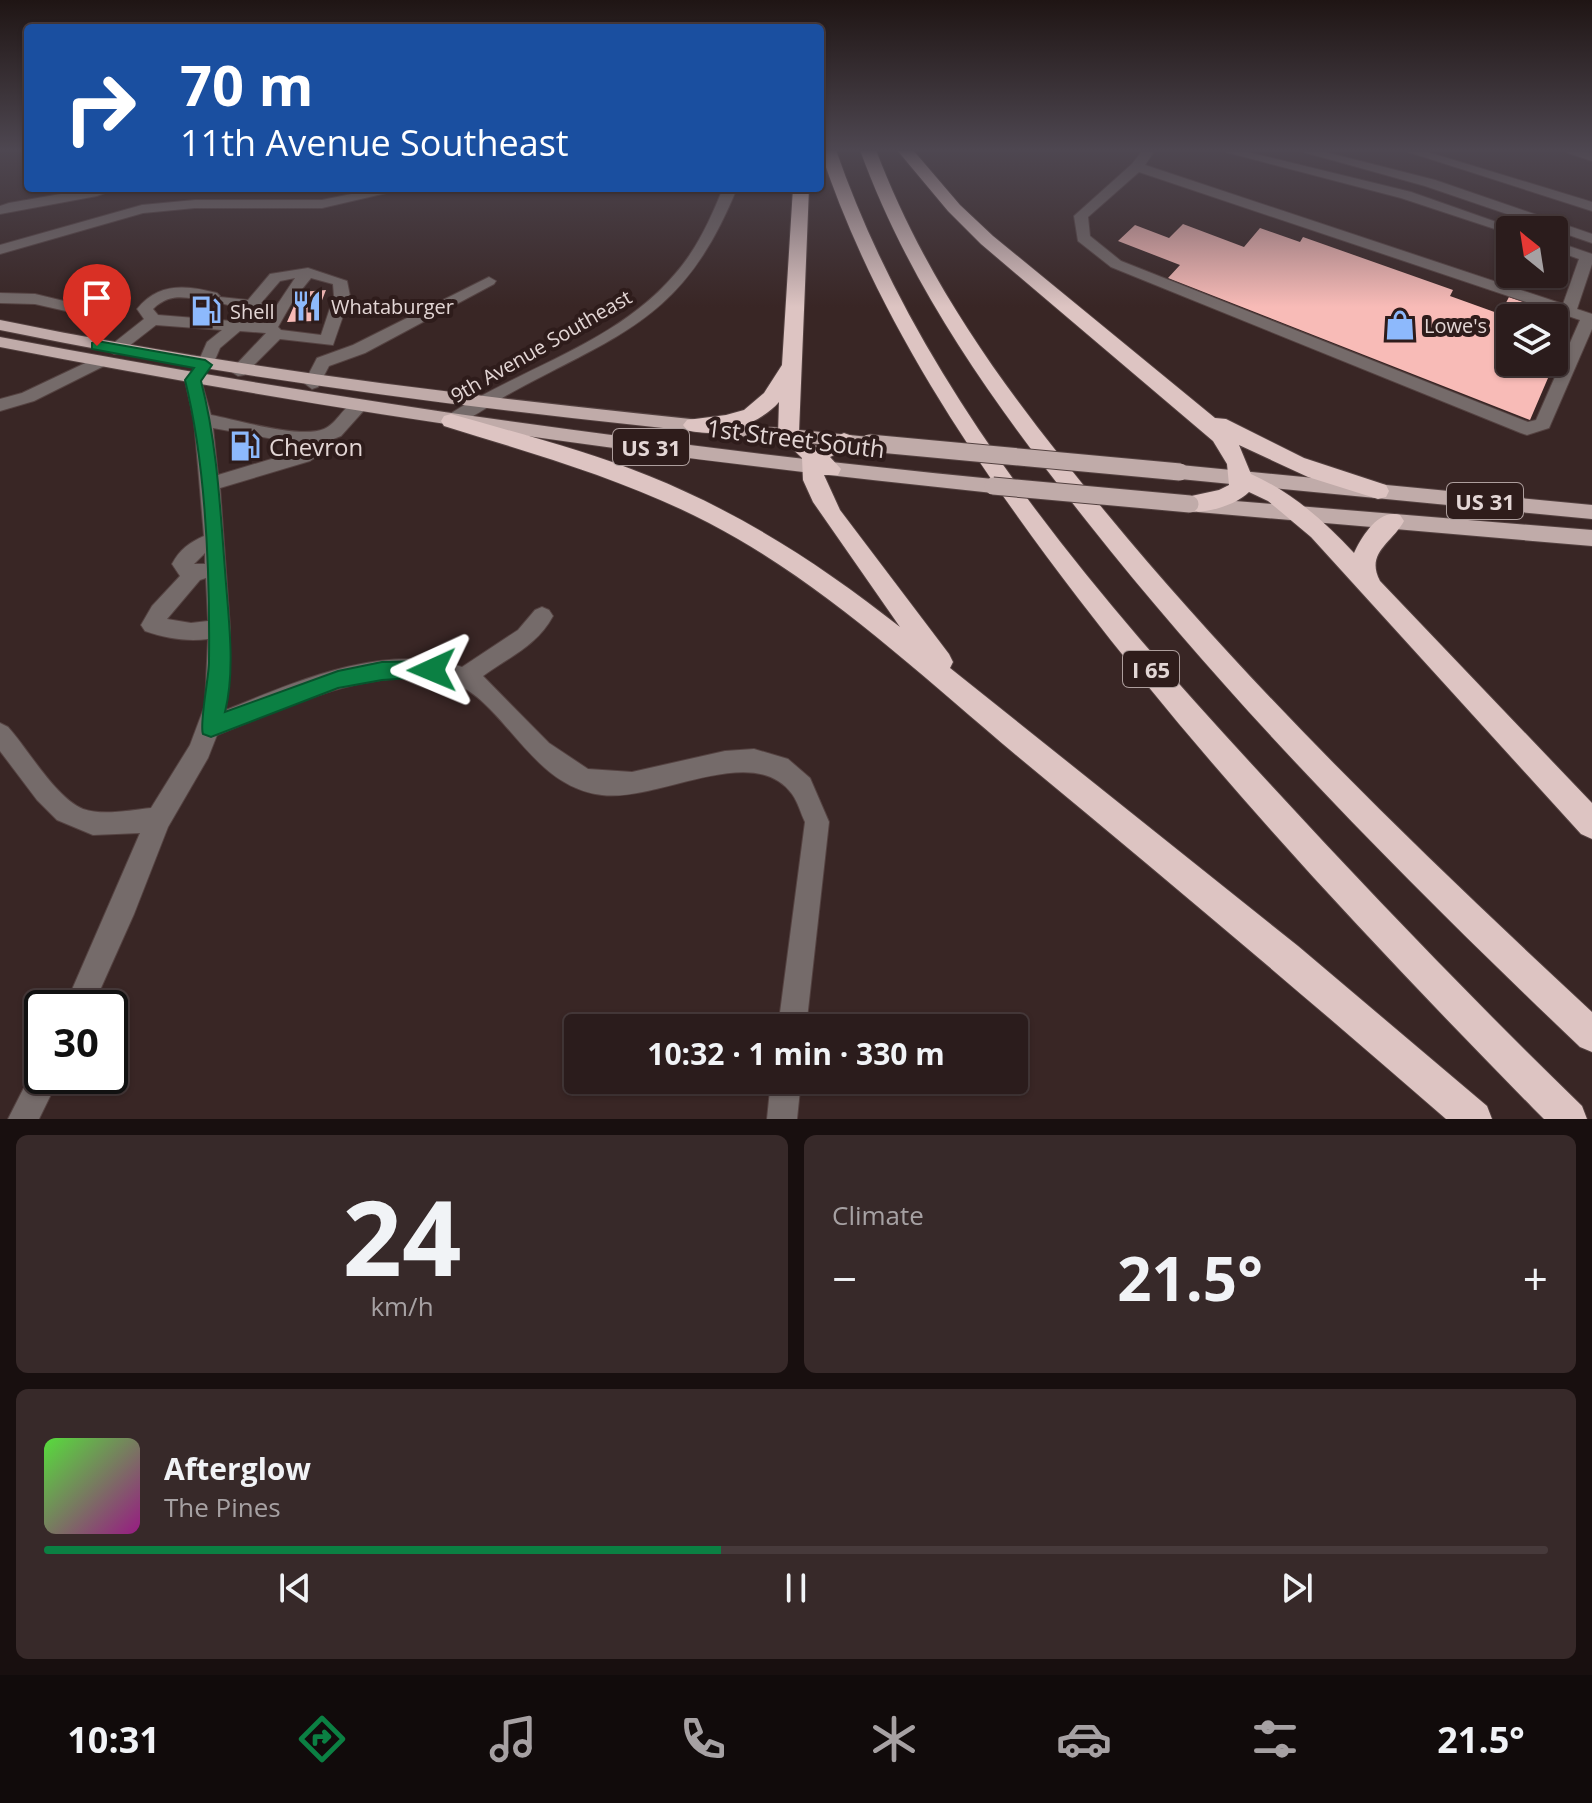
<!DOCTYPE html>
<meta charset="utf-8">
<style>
:root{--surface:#2b1c1c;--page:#372929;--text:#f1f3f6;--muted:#a6a1a3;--line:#473a3b;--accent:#0b8043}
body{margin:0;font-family:"Open Sans",sans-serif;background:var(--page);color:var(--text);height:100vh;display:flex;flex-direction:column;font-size:30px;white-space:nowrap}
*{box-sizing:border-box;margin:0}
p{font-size:26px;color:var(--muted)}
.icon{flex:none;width:44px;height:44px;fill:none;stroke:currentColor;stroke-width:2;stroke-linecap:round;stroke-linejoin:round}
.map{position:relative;height:1119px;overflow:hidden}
.details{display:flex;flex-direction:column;gap:16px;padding:16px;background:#180f0f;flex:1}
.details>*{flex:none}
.guide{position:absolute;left:24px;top:24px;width:800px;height:168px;border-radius:8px;box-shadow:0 2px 6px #0004,0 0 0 2px var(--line);background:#1a4fa0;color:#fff;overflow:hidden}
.needle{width:52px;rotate:330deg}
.fabs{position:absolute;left:1496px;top:216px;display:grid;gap:16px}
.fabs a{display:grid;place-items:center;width:72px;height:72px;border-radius:8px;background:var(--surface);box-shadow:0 2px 6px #0004,0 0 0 2px var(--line);font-size:40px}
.speed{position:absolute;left:24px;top:990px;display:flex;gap:16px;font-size:40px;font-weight:700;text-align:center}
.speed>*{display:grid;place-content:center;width:104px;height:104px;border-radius:50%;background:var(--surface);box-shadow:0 2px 6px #0004,0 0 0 2px var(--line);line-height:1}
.speed .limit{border:4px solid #111;border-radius:12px;background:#fff;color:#111}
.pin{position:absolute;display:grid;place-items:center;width:68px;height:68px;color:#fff;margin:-82px -34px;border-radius:50% 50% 50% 0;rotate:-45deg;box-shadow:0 0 8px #0007}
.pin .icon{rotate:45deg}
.me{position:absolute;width:88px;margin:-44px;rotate:269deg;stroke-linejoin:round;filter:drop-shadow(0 0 6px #0008)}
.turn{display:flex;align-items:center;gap:28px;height:168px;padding:0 24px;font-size:36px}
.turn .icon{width:104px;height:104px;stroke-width:2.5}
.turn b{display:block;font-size:56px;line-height:68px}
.big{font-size:60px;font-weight:700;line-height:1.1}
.details .widget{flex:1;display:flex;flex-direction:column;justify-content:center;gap:12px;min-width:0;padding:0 28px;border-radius:12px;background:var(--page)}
.details .dial{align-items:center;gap:0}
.dial b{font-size:104px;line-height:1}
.song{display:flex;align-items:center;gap:24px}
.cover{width:96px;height:96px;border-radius:12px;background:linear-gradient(135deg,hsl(110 70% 55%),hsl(310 70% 35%))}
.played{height:8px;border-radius:4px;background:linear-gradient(90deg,var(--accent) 45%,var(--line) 45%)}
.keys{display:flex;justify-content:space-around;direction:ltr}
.heat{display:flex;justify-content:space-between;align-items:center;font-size:44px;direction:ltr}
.details .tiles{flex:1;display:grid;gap:16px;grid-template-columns:1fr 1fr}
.widget:last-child{grid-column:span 2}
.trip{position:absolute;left:564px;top:1014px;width:464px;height:80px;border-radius:8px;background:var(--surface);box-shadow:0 2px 6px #0004,0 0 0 2px var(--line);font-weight:700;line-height:80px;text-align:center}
.dock{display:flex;height:128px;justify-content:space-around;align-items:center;background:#110b0b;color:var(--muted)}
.dock .icon{width:56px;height:56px}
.dock .current{color:var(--accent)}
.dock b{font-size:36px;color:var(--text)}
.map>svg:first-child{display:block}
</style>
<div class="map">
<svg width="1592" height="1119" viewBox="0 0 1592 1119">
<rect width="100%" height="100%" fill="#392625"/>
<!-- building -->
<path fill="#f8bbb7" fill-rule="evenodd" d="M1183,224L1244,247L1260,228L1300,242L1303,237L1453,290L1450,296L1500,314L1509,297L1563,315L1556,333L1566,336L1530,420L1168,278L1180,265L1118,241L1135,225L1169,238ZM1510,318H1554V362H1510Z
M326,290L314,321L287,322L300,292Z"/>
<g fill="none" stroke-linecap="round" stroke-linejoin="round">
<!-- minor casing -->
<g stroke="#544241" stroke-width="2">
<path id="minor" d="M1143,150H1155L1145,165L1563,304L1579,259L1554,250V241L1592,254V264L1577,309L1592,314V329L1549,428L1527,435L1521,433L1111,267L1078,241L1074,216L1132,164ZM1139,172L1580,320L1536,420L1528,422L1121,261L1090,236L1088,217Z
M1218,150H1239L1411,192L1519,230L1507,233L1401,198Z
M1296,150H1317L1435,180L1592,234V243L1425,186Z
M1402,150H1421L1592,202V211Z
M1566,150L1592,153V161L1568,153Z
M95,188H118L97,196L0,214V206L9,203Z
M381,188H408L322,208H195L143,213L0,254V245L142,205L195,200H322Z
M723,188H737C684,319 623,332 509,394C494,402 459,429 445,425L442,421L445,417C520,368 616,344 675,274C697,249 711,218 723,188Z
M308,268L347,281L350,296L333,345L280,339L244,375L238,376L230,371L266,333L240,331L220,348L211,369L205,370L197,365L207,342L222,330L156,325L120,353L114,354L106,349L144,319L137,309C158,282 187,285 217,293L220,296C203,309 178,284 153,309L158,315L232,321L245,309L220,303V297L248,300L270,274ZM295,278L265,323L250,322L265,307L261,303L280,281ZM311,278L333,284L334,296L321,335L281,330L278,327L294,299Z
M489,277L496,281L494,284L365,353L329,366L318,387L312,389L304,383L317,358L353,345Z
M0,293L35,294L93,308L96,311L88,316L35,304L0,303Z
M98,357L106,362L104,366L34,401L0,411V399L22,393Z
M193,374L201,380L211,415C238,420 300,439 324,429C338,423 343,405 358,401L367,407L341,436L326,442L320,454L310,461L220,488L230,628L226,710C297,681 385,642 462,667L518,630L535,610L542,607L549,610L553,616C537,646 509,657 483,676L549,743L588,769L632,772L725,751L754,749L788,759L810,778L829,822L806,1028H778L805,822C801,814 798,802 792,794C754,741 658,802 602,795C524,786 502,687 438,679C362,669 285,708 217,735L208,758L168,827L134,914L92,1008H64L140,833L93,835L57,820L37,800L0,751V723L8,727C28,749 55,797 83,809C103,816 131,810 151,808L190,745L205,705L208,639C187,642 165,638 145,631L141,625L152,606L180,576L172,564C180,549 189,543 204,536L194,420L185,380ZM213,428L307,445L298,451L218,475ZM205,553V564H194ZM206,578L208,621L191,623L167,619L200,580Z
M42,1063V1076H60L39,1119H8L35,1066Z
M771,1080H801L797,1119H767Z"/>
</g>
<!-- major casing -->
<g stroke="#544241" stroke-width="2">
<path id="major" d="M0,320C287,379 577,408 869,437L878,443L869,449C577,420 287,390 0,330Z
M0,337C329,400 660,446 993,479L1002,486L993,493C660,459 329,411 0,347Z
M1180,465L1592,505V519L1180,479L1171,472Z
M1198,498L1592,530V546L1198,512L1188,505Z"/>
</g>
<!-- highway casing -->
<g stroke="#544241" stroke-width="2">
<path id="highway" d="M820,150H836C920,393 1097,597 1270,784C1371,894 1475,1002 1582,1106L1587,1119H1544L1532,1107C1373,945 1216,778 1078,598C973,460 875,316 820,150Z
M860,150H876C928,288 1014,402 1108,515C1255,693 1422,854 1592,1012V1052L1580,1047C1407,882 1238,712 1089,524C997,408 911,290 860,150Z
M897,150H913L960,205L993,236L1215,418L1226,419L1304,458L1386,485L1389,491L1386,497L1378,499L1308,477L1239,445L1251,474C1293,493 1323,520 1354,553C1362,536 1379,508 1400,515L1404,521C1392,543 1365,553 1380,581L1592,803V839L1581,834L1311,537L1268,501L1249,492C1235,506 1201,516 1182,510L1179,504L1182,498L1219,490L1229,485L1227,464L1213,441L981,244L948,211Z
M793,188H809L799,432L816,446L844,433L852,436L855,441L852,446L830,457L841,469L838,475H824L840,510L949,654L953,662L950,668L1298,946L1487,1106L1492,1119H1446C1305,996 1161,875 1016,755C927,680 839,598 738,539C646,485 544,457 444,426L441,421L444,416L451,414C517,433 585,450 649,476C741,513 823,566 900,627L813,502L803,480L802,458L778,435L779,402C759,425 717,439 687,430L683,425L687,420L726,415L744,410L764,393L782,365Z"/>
</g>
<!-- minor -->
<use href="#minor" fill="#756b6a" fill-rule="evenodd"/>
<!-- major -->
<use href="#major" fill="#c0aba9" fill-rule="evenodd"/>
<!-- highway -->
<use href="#highway" fill="#ddc4c2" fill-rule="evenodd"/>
<!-- major-bridge casing -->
<g stroke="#544241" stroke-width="19" stroke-linecap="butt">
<path id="major-bridge" d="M869,443L1180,472
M993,486L1190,504"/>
</g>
<!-- major-bridge -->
<use href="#major-bridge" stroke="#c0aba9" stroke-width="17"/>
</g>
<!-- sky -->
<linearGradient id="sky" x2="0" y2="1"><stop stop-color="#1f1514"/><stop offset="0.49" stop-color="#4e4751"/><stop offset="1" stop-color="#4e4751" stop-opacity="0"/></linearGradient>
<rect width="1592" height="307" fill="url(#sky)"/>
<!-- route -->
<path fill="#0b8043" stroke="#07532c" stroke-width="2" d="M97,341L205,360L212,365L201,381C217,443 220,506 225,570C228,616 236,668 225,712L338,671L382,662L432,661L439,664L442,670L439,676L382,680L338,688L211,737L203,734C199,725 209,677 209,662C210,574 206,465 185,380L194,368L92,349V343Z"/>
<!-- icons -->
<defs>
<g id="restaurant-bare" transform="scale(2.4)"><path d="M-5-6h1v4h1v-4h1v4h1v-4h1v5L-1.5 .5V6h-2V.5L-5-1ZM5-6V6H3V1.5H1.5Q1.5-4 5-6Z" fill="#8db9fc" stroke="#2e1c1b" stroke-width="2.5" paint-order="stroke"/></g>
<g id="fuel-bare" transform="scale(2.4)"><path d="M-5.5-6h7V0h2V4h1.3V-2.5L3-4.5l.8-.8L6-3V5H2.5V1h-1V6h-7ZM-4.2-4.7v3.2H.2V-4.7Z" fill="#8db9fc" stroke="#2e1c1b" stroke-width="2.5" paint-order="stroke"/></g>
<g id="shop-bare" transform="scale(2.4)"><path d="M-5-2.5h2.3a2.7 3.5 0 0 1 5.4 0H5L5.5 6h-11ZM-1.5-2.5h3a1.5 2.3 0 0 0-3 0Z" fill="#8db9fc" stroke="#2e1c1b" stroke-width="2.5" paint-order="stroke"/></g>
</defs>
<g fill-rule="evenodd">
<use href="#restaurant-bare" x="307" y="306"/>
<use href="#fuel-bare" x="206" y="311"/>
<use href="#shop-bare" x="1400" y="325"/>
<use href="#fuel-bare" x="245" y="446"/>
</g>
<g text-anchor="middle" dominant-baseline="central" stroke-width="8" stroke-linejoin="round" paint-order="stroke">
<!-- far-poi labels -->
<g font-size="20" fill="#e3d6d5" stroke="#2e1c1b" text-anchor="start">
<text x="331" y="306">Whataburger</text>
<text x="230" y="311">Shell</text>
<text x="1424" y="325">Lowe's</text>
</g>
<!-- far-street labels -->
<g font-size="20" fill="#e3d6d5" stroke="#2e1c1b">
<text transform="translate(541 346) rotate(-30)">9th Avenue Southeast</text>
</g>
<!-- shield labels -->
<g fill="#2e1c1b" stroke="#ad9e9d" stroke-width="2">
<rect x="613" y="429" width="76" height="36" rx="6"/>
<rect x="1447" y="483" width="76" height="36" rx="6"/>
<rect x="1123" y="651" width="56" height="36" rx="6"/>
</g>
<g font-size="22" font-weight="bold" fill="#e3d6d5">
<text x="651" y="447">US 31</text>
<text x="1485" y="501">US 31</text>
<text x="1151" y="669">I 65</text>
</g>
<!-- street labels -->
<g font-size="24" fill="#e3d6d5" stroke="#2e1c1b">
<text transform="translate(796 438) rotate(7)">1st Street South</text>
</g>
<!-- poi labels -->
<g font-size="24" fill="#e3d6d5" stroke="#2e1c1b" text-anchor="start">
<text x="269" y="446">Chevron</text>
</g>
</g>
</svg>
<div class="fabs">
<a><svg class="needle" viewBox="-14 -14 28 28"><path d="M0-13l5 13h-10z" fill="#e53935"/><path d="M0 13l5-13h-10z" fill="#a6a1a3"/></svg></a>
<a><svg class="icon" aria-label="layers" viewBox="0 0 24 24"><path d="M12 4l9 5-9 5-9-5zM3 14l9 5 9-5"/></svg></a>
</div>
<div class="speed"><div class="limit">30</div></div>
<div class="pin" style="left:97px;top:346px;background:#d93025"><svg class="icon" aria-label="arrive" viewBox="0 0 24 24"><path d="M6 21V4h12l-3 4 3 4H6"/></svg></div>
<svg class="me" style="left:432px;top:670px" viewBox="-20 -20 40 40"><path d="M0-17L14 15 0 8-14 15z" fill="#0b8043" stroke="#fff" stroke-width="4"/></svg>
<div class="trip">10:32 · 1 min · 330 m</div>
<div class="guide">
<div class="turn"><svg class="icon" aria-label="right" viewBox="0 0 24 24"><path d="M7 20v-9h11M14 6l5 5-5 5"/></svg><div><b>70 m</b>11th Avenue Southeast</div></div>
</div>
</div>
<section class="details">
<div class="tiles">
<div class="widget dial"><b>24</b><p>km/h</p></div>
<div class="widget"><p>Climate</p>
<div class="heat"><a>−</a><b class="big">21.5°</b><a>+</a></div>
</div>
<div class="widget">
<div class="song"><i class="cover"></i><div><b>Afterglow</b><p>The Pines</p></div></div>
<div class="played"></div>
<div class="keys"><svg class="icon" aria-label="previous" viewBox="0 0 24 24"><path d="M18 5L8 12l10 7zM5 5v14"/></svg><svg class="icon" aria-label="pause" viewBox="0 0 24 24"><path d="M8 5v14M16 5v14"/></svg><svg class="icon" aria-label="next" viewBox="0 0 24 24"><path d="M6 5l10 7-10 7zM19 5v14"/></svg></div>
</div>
</div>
</section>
<nav class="dock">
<b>10:31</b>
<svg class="icon current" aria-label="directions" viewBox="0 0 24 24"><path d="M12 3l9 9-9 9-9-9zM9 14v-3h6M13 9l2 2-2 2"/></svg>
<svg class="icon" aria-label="music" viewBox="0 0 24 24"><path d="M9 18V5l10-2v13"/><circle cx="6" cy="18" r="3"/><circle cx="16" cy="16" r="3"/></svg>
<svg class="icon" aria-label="phone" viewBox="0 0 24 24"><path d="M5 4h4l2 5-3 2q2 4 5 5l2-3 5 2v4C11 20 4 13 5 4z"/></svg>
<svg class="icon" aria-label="climate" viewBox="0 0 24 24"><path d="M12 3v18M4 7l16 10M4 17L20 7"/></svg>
<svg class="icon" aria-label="car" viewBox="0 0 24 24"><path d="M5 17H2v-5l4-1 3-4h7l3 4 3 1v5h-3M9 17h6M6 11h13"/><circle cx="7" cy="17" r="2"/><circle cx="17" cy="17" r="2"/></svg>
<svg class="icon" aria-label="filters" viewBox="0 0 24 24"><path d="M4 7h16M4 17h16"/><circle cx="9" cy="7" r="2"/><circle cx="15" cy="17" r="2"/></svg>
<b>21.5°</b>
</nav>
